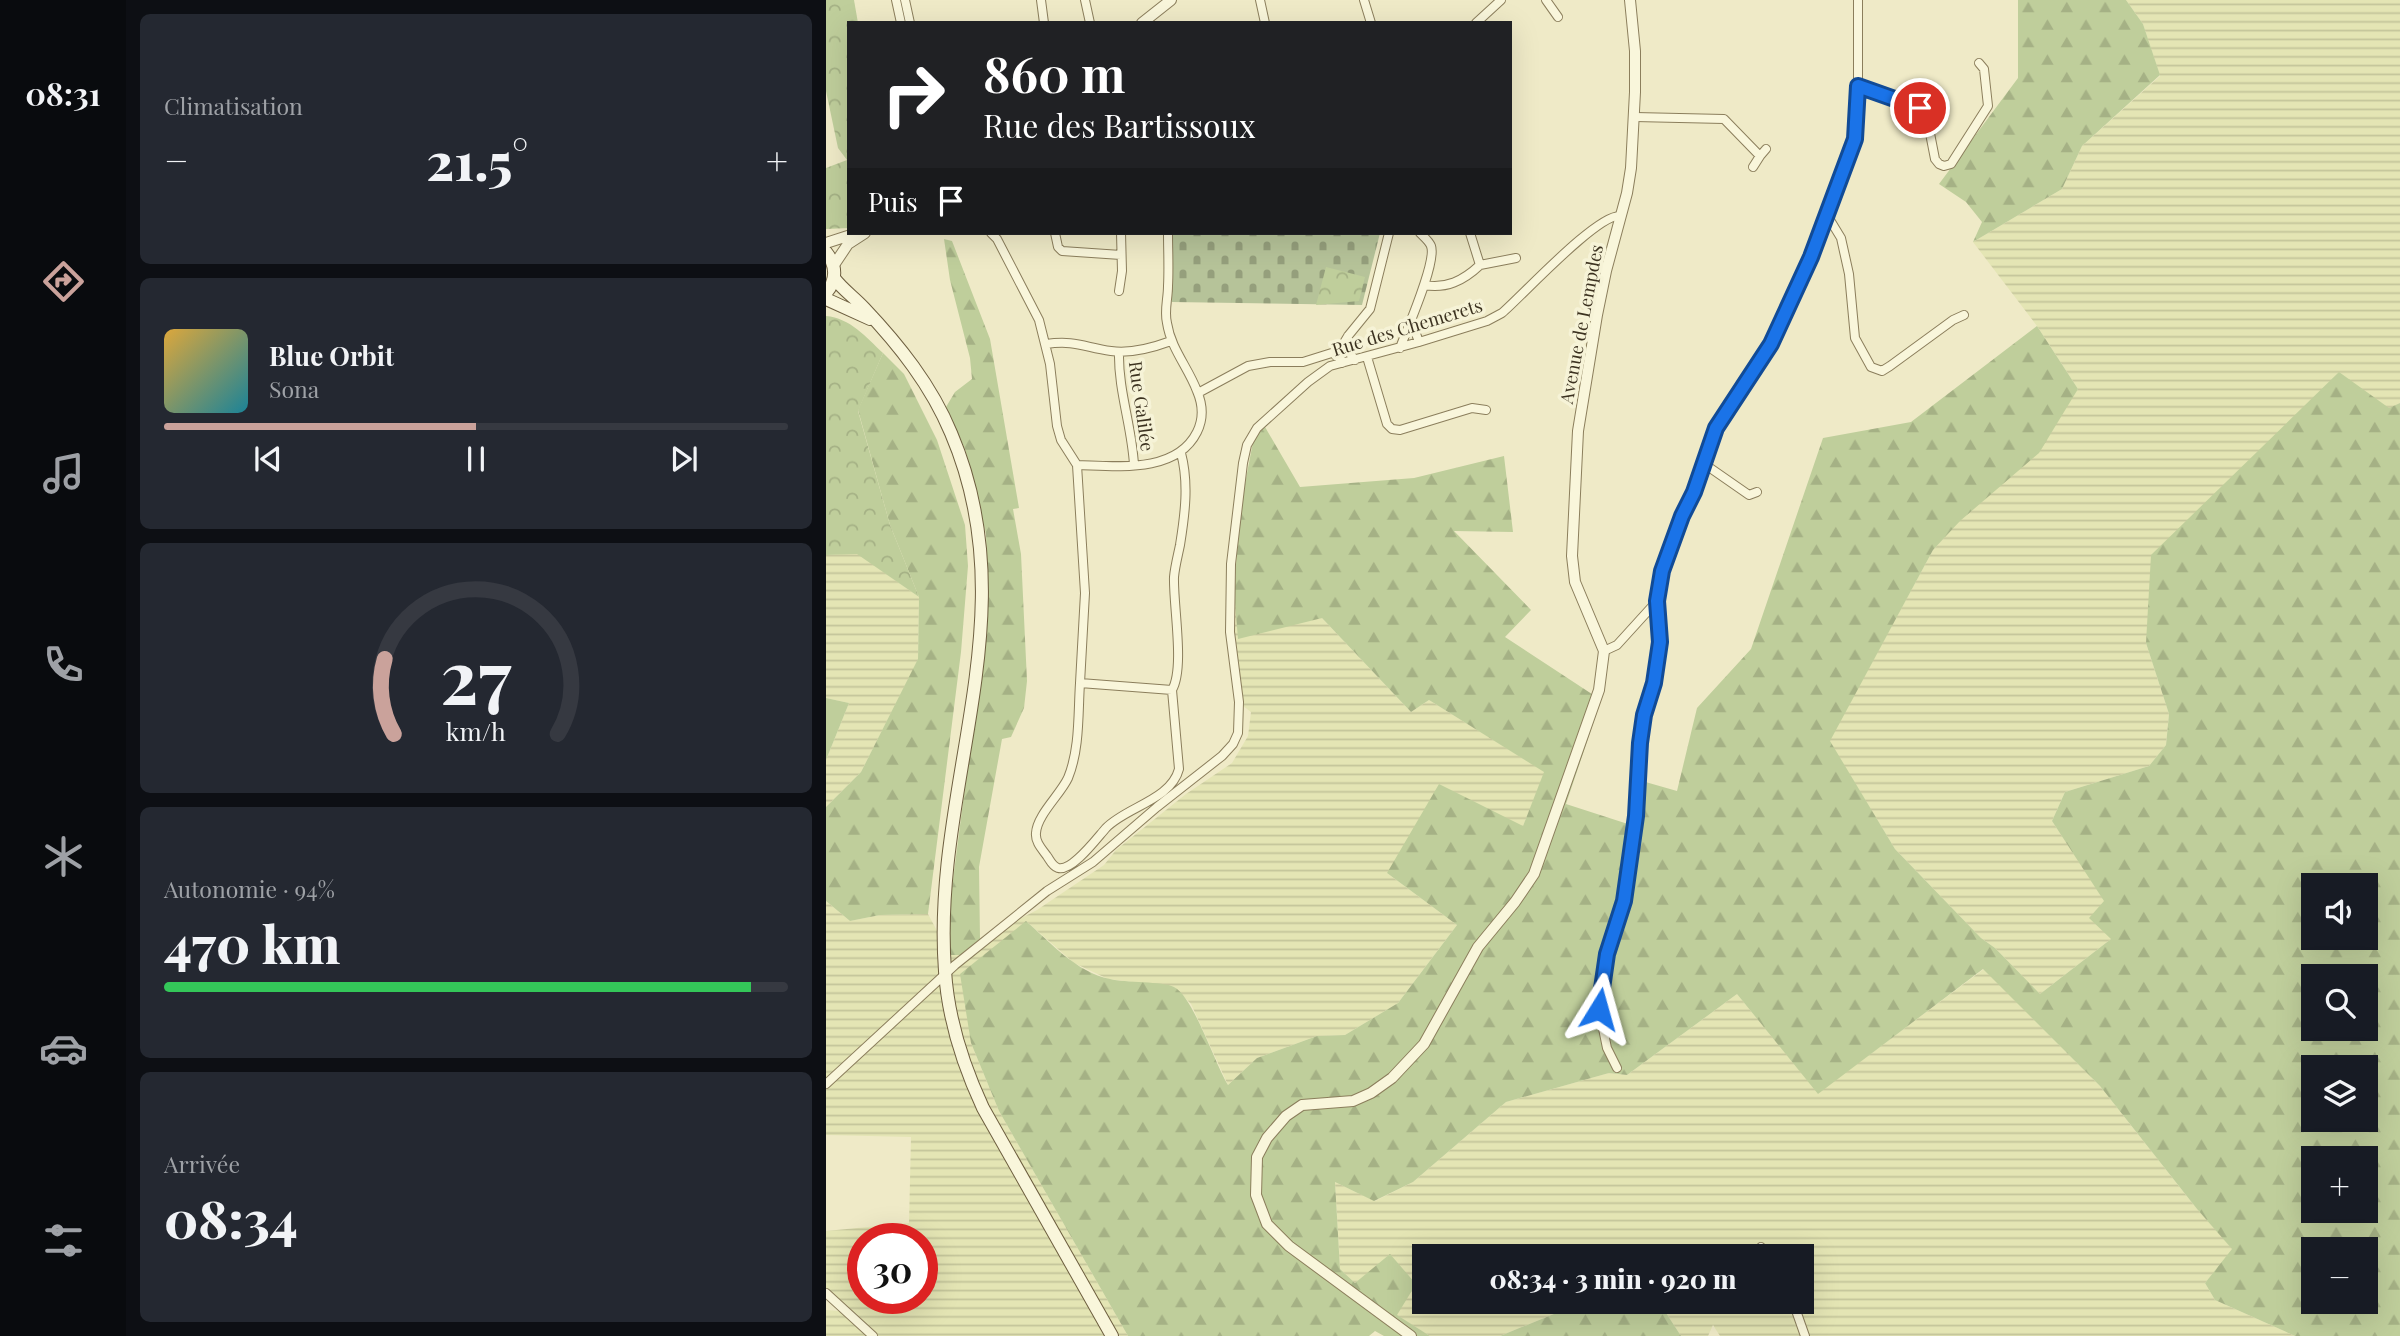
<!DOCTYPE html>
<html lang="fr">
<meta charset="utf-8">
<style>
:root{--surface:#171b24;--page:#242831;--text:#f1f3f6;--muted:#9ea1a6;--line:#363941;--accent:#caa29b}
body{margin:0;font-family:"Playfair Display",serif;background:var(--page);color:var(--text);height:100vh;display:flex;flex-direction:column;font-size:26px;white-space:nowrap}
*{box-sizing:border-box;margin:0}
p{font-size:23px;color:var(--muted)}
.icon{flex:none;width:38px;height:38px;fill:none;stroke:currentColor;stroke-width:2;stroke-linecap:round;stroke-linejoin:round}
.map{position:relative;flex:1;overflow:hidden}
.sheet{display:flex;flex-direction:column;gap:14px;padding:14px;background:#0d0f14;width:700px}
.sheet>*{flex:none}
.top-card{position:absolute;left:21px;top:21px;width:665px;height:214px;border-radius:0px;box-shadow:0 7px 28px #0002;background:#202124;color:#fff;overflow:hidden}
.controls{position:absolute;left:1475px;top:873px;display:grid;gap:14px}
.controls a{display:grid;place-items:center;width:77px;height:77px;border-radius:0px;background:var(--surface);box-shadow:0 7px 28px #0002;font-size:35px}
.speed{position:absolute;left:21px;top:1223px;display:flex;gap:14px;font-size:35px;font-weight:700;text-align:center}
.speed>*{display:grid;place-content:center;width:91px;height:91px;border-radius:50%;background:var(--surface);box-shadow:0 7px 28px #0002;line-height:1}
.speed .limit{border:10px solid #d22;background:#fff;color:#111}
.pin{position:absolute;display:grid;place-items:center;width:60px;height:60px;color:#fff;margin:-30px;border:4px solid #fff;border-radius:50%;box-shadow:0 2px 7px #0007}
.me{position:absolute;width:77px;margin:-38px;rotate:8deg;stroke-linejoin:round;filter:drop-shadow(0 0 5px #0008)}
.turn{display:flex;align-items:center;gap:24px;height:147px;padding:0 21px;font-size:32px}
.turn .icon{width:91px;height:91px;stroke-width:2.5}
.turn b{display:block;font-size:49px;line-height:60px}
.then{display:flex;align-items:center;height:66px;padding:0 21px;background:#0003;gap:14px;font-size:26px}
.big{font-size:52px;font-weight:800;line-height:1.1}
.sheet .card{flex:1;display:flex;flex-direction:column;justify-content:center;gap:10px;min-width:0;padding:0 24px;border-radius:10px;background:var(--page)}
.sheet .dial{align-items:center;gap:0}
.dial svg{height:182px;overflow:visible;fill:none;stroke:var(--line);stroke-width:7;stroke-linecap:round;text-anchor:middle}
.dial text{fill:var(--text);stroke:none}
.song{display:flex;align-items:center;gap:21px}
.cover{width:84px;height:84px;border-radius:10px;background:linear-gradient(135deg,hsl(40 70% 55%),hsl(190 70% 35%))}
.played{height:7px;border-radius:4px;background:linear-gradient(90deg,var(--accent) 50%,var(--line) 50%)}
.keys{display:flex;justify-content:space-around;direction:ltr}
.heat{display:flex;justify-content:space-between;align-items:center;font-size:38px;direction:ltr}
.charge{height:10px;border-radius:5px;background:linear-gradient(90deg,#34c759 94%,var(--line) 0)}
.trip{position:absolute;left:586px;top:1244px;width:402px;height:70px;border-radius:0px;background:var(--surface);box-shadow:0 7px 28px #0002;font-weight:800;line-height:70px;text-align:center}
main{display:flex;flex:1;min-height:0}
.tab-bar{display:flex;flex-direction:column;width:126px;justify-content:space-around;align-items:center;background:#090b0e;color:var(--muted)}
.tab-bar .icon{width:49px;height:49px}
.tab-bar .on{color:var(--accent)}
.tab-bar b{font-size:32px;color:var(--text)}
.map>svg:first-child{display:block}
</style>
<main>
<nav class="tab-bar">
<b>08:31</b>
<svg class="icon on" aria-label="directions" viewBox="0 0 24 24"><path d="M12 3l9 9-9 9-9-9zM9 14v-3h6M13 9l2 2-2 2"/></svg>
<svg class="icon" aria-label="music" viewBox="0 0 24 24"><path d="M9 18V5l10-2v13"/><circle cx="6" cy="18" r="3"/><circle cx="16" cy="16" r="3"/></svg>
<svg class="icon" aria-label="phone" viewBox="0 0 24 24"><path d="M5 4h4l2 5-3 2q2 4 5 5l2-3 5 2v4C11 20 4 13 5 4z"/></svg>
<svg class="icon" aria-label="climate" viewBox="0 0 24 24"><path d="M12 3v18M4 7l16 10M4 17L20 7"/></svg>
<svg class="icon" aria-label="car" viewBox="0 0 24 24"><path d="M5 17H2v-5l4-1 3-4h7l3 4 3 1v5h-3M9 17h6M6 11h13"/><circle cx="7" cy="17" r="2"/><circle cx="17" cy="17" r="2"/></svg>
<svg class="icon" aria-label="filters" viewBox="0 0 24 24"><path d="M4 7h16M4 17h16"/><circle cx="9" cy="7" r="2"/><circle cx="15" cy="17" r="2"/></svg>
</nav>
<section class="sheet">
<div class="card"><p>Climatisation</p>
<div class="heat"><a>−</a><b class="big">21.5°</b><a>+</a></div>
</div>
<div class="card">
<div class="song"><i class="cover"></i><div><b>Blue Orbit</b><p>Sona</p></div></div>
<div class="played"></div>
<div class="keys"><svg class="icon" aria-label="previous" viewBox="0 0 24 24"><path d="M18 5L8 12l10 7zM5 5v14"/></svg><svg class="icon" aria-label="pause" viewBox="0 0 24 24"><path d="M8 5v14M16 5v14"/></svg><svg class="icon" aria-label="next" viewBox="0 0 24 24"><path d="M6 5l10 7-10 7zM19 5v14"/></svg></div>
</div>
<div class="card dial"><svg viewBox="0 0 100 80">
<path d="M14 69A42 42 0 1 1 86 69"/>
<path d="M14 69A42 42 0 0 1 10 36" stroke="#caa29b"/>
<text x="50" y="56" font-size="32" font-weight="700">27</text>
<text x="50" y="72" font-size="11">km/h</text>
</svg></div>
<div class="card"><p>Autonomie · 94%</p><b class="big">470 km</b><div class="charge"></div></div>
<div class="card"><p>Arrivée</p><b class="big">08:34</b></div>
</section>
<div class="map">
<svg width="1574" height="1336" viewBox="0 0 1574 1336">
<defs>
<pattern id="farmland-rules" width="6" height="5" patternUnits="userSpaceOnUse" patternTransform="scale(1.75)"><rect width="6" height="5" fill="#e4e5b4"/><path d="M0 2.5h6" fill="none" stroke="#c4c59a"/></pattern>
<pattern id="forest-firs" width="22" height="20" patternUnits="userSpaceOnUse" patternTransform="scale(1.75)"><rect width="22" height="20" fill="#bfce9b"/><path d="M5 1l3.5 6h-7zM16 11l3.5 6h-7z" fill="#a5b185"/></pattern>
<pattern id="cemetery-stones" width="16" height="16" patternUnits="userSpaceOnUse" patternTransform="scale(1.75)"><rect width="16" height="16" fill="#b6c399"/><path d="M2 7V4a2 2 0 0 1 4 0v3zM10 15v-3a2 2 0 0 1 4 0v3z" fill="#959f7c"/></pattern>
<pattern id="park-crowns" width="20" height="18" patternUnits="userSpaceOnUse" patternTransform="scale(1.75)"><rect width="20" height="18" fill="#bfce9b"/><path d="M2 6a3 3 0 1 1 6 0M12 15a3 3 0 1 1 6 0" fill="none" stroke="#a5b185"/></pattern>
</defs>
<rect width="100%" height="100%" fill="#efeac7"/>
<!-- farmland -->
<path fill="url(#farmland-rules)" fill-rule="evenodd" d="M1300,0H1574V403L1564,408L1320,643L1343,714L1340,745L1323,766L1239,792L1226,821L1279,901L1285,939L1214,994L1169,948L1155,938L1069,849L1003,741L1107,550L1252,389L1211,326L1147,242L1236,189L1256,146L1334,76L1317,24Z
M415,504L496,618L585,712L603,700L719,772L697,826L561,873L631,925L572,1003L519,1035L491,1036L431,1058L402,1085L365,1004L348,987L282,979L248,963L200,921L145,1043L173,1111L302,1336H0V1310L13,1311L0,1294V1231L83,1223L85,1137L0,1135V901L24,921L54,915L102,914L124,955H135L154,939L211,910L278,865L290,850L360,794L406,763L422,736L425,712L409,700L402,583ZM37,1239H96V1298H37Z
M31,553L93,597L92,660L35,772L0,807V760L23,703L0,698V555Z
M1158,969L1274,1086L1371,1209L1407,1249L1379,1283L1389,1300L1469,1336H894L887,1325L882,1336H855L833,1302H976V1256H598V1302H757L674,1336H604L570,1315L565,1255L529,1283L514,1269L509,1182L549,1201L587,1182L680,1102L783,1073L801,1075L911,994L992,1093Z"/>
<!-- green -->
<path fill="#bfce9b" d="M0,698L23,703L0,760Z"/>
<!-- forest -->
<path fill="url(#forest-firs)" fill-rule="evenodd" d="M1192,0H1300L1317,24L1334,75L1256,146L1236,189L1147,242L1156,222L1140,202L1113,184L1192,78Z
M118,239L126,241L164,339L193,508L187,509L195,554L201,681L198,708L185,737L176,739L153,867L154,939L135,955H124L123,911L162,608L160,534L139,449L120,407L129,392L146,379L144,358L124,280Z
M1211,326L1252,389L1213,453L1134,521L1107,550L1004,741L1069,849L1155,938L1169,948L1214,994L1285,939L1263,918L1278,901L1226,821L1239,792L1323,766L1340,745L1343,714L1320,643L1325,555L1513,372L1563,408L1574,403V1336H1469L1389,1300L1379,1283L1406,1249L1371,1209L1274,1086L1157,969L992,1094L911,994L801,1075L783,1073L680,1102L587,1182L548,1201L509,1182L514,1269L529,1283L564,1254L590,1284L571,1315L604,1336H558L549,1331L543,1336H302L173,1111L145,1043L134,974L200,921C225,943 250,972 284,979C299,983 337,981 348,987C367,996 389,1064 402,1085L431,1058L491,1036L519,1035L572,1003L631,925L561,873L613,784L697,826L718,772L603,700L585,712L496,618L412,639L408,591L415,504L428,437L439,427L474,487L588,478L678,456L687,532L628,531L705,610L679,637L775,700L740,804L805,825L809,779L851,791L871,708L925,649L997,438L1085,422ZM1488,886H1540V938H1488ZM1488,976H1540V1029H1488ZM1488,1068H1540V1120H1488ZM1488,1158H1540V1211H1488ZM1488,1250H1540V1302H1488Z
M57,353L78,374L111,440L139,525L142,566L135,652L102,914L54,915L24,921L0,901V807L35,772L92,659L93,597L64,525L32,410Z
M757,1302H833L855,1336H674Z"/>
<!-- cemetery -->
<path fill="url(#cemetery-stones)" d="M345,233H554L536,305L346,302Z"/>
<!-- park -->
<path fill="url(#park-crowns)" d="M0,0H28L32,23H23V228L0,229V168L21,160L12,148L0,91Z
M500,267L539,277L533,301L490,305Z
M0,316C24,318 40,337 57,353L32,411L64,525L93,597L31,554L0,555Z"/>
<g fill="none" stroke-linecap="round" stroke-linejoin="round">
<!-- minor casing -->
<g stroke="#8b7e5c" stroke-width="10">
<path id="minor" d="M70,0L75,23
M79,0L84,23
M215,0L218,23
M259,0L264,23
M434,0L439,23
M538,0L545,23
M720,0L732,17
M650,23L675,0
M1032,86L1094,108L1100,113L1109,159L1113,164L1118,166L1125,164L1162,106L1158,69L1153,63
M809,117L898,119L934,156L940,149
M927,167L934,156
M1001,215L1015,238L1023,274L1029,338L1045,367L1056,371L1064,366L1127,320L1138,315
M165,233L171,239L213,320L224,364L231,426L235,440L251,465C290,466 350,474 371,432C378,418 377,405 371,391C362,367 345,349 341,323C338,311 342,299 342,286C343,268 342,250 342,233
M229,233L232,247L236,251L295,255
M654,265L690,258
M598,285C620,289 637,281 654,265L644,233
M293,291L296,271L295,233
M585,320L593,342
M522,336V351L529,360
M220,344C249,340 258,347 285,351C305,354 326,348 345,341
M574,348C581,329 611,262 605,246C603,241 598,237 594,233
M293,352C292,390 306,427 308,465
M510,356L522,336L544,309L563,233
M541,357L561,424L566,429L574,430L646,408L660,410
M372,393L422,366L444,362H477L512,351L516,363
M877,463L923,495L931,492
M251,465L259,593L254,683L346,690C359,668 347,605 348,577C349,566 352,555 354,545C359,514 363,483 355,453
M778,651L791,645L831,601
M254,683C252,713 254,749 242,778C234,795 211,815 210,833C209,842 216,849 221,856C224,860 226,866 232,868C246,872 271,838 280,828C300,807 345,800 353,769L346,690
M791,1068L781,1048L773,1009L781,954L798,901L810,816L814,743L818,715L828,683L834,642L831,601L836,571L856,516L868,492L890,428L945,344L985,257L1022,162L1029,139L1032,117V0
M0,1084L129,965L221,891L267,862L331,807L396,756L407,744L412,733L413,702L404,632L405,564L417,463L421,445L431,428L482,382L504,366L593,342L661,321L676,313C696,296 773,212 795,216
M935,1247L943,1256
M0,1293L47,1336
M967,1302L979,1336"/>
</g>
<!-- tertiary casing -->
<g stroke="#8b7e5c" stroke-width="12">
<path id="tertiary" d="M316,23L345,0
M0,243L31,233
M8,265L22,244L39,233
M585,1336L463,1246L441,1224L430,1195L431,1157L441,1138L460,1116L476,1105L527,1101L545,1093L566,1078L598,1044L652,947L689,902L708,874L773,690L778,651L749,582L746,556L752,431L771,315L780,271L801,193L805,168L809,92V51L804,0"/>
</g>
<!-- secondary casing -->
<g stroke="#6d5e3f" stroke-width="14">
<path id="secondary" d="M0,252C11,266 11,280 0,293
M8,278C17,290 28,297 38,308C73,345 105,385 125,433C204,617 105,785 119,971C122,1018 137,1065 157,1108L286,1336
M0,299L44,319"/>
</g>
<!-- minor -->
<use href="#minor" stroke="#f9f6db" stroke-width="8"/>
<!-- tertiary -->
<use href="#tertiary" stroke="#f9f6db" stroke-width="10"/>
<!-- secondary -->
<use href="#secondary" stroke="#f9f6db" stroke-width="12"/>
</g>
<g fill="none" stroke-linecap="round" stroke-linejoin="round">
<!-- route casing -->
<g stroke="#114b97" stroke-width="18">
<path id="route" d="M773,1009L781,954L798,901L810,816L814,743L818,715L828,683L834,642L831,601L836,571L856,516L868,492L890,428L945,344L985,257L1029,139L1032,86L1094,108"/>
</g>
<!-- route -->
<use href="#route" stroke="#1a73e8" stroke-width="12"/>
</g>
<g text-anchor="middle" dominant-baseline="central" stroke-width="7" stroke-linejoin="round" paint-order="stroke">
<!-- street labels -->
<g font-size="18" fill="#3c3220" stroke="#f6f3d7">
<text transform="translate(755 324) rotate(-79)">Avenue de Lempdes</text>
<text transform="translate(581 327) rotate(-17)">Rue des Chemerets</text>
<text transform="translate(316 406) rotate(82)">Rue Galilée</text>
</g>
</g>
</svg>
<div class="controls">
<a><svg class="icon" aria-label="sound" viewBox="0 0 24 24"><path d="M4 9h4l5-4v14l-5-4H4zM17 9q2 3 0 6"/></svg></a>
<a><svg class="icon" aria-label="search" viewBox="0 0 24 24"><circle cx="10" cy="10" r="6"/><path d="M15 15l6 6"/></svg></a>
<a><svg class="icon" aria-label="layers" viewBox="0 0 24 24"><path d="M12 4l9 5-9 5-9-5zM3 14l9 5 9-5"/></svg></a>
<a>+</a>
<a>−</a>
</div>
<div class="speed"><div class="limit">30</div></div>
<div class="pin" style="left:1094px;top:108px;background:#d93025"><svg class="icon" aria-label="arrive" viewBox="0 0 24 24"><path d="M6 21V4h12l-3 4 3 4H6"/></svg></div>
<svg class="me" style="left:773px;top:1009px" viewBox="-20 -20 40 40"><path d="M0-17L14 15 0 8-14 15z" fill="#1a73e8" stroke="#fff" stroke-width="4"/></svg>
<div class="trip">08:34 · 3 min · 920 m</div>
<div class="top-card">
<div class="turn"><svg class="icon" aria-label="right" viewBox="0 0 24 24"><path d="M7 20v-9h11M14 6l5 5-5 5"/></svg><div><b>860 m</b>Rue des Bartissoux</div></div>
<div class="then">Puis<svg class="icon" aria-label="arrive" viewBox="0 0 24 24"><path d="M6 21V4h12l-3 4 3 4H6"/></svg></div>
</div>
</div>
</main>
